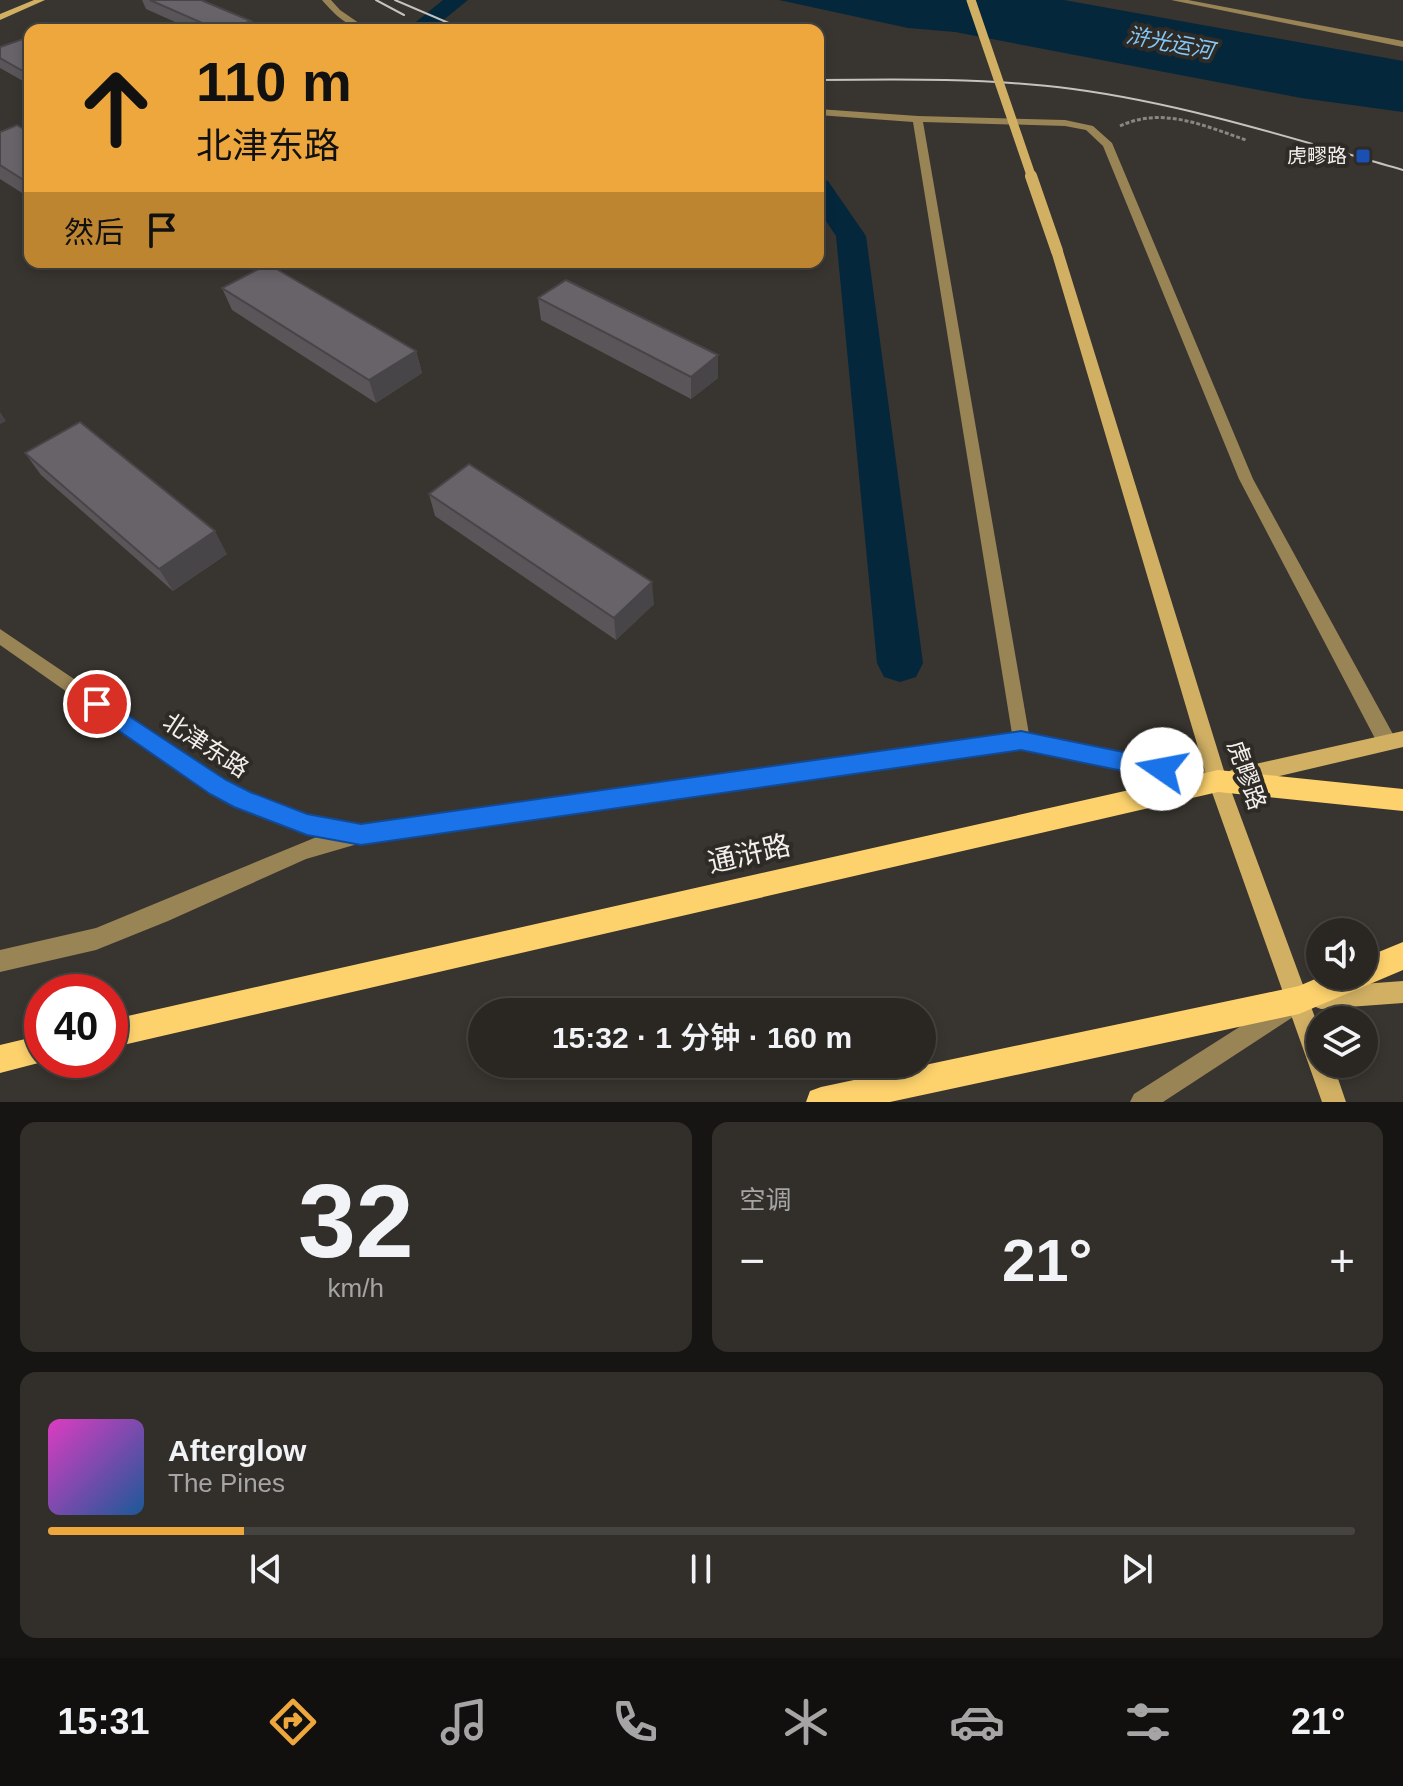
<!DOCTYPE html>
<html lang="zh">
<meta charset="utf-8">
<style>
:root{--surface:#2a2723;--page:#322f2b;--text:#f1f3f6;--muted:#a5a5a6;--line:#464441;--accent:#eea73c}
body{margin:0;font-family:Arial,"Noto Sans SC",sans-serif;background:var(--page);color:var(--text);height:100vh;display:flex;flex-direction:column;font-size:30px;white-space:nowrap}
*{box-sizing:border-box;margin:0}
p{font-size:26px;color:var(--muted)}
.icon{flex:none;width:44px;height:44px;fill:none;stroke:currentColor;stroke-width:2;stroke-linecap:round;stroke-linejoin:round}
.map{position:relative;height:1102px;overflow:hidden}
.panel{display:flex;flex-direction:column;gap:20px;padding:20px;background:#171513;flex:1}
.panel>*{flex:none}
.guide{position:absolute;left:24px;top:24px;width:800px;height:244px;border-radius:16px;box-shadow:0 4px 12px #0003,0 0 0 2px var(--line);background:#eea73c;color:#111;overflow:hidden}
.fabs{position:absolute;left:1306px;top:918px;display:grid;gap:16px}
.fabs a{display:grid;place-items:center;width:72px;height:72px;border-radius:50%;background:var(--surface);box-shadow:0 4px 12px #0003,0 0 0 2px var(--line);font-size:40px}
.speed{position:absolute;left:24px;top:974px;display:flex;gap:16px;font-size:40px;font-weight:700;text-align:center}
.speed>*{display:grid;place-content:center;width:104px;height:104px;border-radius:50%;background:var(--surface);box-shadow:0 4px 12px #0003,0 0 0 2px var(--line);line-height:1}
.speed .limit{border:12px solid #d22;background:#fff;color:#111}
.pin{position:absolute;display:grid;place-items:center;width:68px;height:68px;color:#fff;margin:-34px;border:4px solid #fff;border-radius:50%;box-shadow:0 2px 8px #0007}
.me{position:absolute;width:88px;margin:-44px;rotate:282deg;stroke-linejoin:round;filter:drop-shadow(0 0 6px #0008)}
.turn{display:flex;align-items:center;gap:28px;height:168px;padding:0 40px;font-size:36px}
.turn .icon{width:104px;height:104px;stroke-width:2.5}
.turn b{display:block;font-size:56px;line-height:68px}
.then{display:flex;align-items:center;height:76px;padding:0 40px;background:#0003;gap:16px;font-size:30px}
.big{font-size:60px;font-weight:600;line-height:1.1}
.panel .tile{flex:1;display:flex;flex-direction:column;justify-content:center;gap:12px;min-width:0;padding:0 28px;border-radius:16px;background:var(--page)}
.panel .dial{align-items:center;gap:0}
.dial b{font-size:104px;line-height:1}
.song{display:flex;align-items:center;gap:24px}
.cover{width:96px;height:96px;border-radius:12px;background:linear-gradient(135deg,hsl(310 70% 55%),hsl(210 70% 35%))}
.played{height:8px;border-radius:4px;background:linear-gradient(90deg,var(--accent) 15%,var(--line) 15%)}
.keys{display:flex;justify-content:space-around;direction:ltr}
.heat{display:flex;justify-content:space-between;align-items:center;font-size:44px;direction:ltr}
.panel .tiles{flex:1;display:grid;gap:20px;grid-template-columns:1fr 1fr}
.tile:last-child{grid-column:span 2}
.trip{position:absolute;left:468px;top:998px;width:468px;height:80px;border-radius:40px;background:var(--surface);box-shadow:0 4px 12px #0003,0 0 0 2px var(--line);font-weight:600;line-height:80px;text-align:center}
.tab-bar{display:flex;height:128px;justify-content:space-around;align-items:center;background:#11100e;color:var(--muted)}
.tab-bar .icon{width:56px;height:56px}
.tab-bar .current{color:var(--accent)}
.tab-bar b{font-size:36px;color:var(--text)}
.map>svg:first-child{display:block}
</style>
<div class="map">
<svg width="1403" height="1102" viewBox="0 0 1403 1102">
<rect width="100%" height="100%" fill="#38342f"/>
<!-- water -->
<path fill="#05273c" d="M779,0H1064L1403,61V112L1301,98L955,32L908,28Z"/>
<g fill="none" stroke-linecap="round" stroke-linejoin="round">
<!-- canal -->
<path fill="#05273c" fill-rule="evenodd" d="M443,0H468L431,30H406Z
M818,178L828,181L866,236L923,663L916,677L900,682L884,677L877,663L836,236L818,209Z"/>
<!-- path -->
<path stroke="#898682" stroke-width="3" stroke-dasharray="4 2" stroke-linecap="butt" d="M1120,126C1162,106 1205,126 1246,140"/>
<!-- minor -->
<path fill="#998456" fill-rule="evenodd" d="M322,0H331L340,10L369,30C350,30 334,14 322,0Z
M1171,0H1188L1403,41V47Z
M818,109L918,116L1065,120L1093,126L1112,143L1253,479L1394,736L1396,742L1394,748L1387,750L1380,748L1239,479L1103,146L1086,130L1065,126L923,122L1030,740L1028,746L1021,748L1014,746L913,122L818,115Z"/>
<!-- tertiary -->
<path fill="#998456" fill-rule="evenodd" d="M0,629L225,781L272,804L307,816L360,825L1021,732L1212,771L1219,774L1222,780L1219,786L1212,789L1021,748L361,843L306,859L168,921L96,950L0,972V950L96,928L319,836L260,817L211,793L0,645Z
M1285,998L1293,1001L1296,1009L1293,1017L1163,1102H1130L1134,1094Z"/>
<!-- secondary -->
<path fill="#d1b064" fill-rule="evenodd" d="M34,0H45L0,20V14Z
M1057,247L1063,251L1225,774L1233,769L1403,731V747L1233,787L1229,785L1320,1031V1064H1333L1346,1102H1322L1208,781L1051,251Z
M1403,981V1003L1321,1009L1313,1006L1310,998L1313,990L1321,987Z"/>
<!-- primary -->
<path fill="#fdd26d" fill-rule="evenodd" d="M1218,770L1403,789V811L1218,792L110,1048V1020Z
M1403,942V970L1299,1014L890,1102H806L810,1091L821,1087L1299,986L1322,976H1364V958Z
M42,1035V1060H50L0,1073V1045Z"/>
<!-- tram -->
<path stroke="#c6c2bf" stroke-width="2" d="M376,0L404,15
M395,0L465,30
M818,80C903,79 989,78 1073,89C1185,104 1294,139 1403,170"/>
<!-- secondary-bridge-far1 -->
<path stroke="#d1b064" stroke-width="9" d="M971,0L1032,178"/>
<!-- secondary-bridge -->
<path stroke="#d1b064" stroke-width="12" d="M1031,176L1057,251"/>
</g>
<!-- wall -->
<path fill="#595559" d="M142,0H201L251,21L254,30H193L146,9Z
M30,43V85L0,68V47Z
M0,132L30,133V198L0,179Z
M222,288L416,351L422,373L376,403L232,310Z
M538,298L718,355V378L691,399L541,320Z
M25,453L227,554L173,591L41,475Z
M429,494L654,604L616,640L435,516Z"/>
<!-- shaded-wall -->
<path fill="#484549" d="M251,21L254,30H226Z
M416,351L422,373L376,403L369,380Z
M718,355V378L691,399V377Z
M0,412L6,421L0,424Z
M215,531L227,554L173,591L159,569Z
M652,582L654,604L616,640L614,618Z"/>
<!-- building -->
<path fill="#676368" stroke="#484549" stroke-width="2" d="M150,0H201L251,21L226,30H218Z
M23,39L30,43V75L0,58V47Z
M17,125L30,133V184L0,165V132Z
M268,264L416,351L369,380L222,288Z
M566,280L718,355L691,377L538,298Z
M80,422L215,531L159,569L25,453Z
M469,464L652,582L614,618L429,494Z"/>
<!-- route -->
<path fill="#1a73e8" stroke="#114b97" stroke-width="2" d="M97,695L226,780L250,792L307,814L361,824L1021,731L1162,760L1169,762L1172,769L1169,776L1162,779L1021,750L361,845L307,835L234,807L210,794L89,710L86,704L89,697Z"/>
<!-- markers -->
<rect fill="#1a4fb4" stroke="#2e2a25" stroke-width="3" x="1355" y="148" width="16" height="16" rx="4"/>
<g text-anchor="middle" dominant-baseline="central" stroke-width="8" stroke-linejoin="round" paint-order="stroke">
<!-- far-poi labels -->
<g font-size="20" fill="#f2efec" stroke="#2e2a25" text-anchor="end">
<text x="1347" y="156">虎疁路</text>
</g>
<!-- far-water labels -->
<g font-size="22" font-style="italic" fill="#84c8f8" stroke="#2e2a25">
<text transform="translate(1170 43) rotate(11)">浒光运河</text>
</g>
<!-- street labels -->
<g font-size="24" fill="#f2efec" stroke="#2e2a25">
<text transform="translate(206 745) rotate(33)">北津东路</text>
<text transform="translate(1247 775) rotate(71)">虎疁路</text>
</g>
<!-- near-street labels -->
<g font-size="28" fill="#f2efec" stroke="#2e2a25">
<text transform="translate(749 854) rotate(-13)">通浒路</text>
</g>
</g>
</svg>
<div class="fabs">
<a><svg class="icon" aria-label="sound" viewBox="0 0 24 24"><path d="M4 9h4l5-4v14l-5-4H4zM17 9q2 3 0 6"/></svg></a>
<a><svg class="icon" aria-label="layers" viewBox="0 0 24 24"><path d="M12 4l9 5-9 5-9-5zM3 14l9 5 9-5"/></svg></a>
</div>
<div class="speed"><div class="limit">40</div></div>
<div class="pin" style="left:97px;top:704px;background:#d93025"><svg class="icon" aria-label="arrive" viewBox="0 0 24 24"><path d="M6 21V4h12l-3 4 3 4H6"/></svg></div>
<svg class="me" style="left:1162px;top:769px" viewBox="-20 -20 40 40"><circle r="19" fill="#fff"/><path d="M0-13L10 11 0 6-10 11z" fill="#1a73e8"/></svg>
<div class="trip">15:32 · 1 分钟 · 160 m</div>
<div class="guide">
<div class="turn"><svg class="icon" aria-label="ahead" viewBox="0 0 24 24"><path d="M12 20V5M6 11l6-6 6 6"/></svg><div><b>110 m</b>北津东路</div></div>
<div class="then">然后<svg class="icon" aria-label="arrive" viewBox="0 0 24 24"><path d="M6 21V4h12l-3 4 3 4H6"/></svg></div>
</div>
</div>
<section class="panel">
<div class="tiles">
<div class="tile dial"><b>32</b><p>km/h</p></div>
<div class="tile"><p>空调</p>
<div class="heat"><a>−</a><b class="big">21°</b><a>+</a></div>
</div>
<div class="tile">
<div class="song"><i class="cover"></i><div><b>Afterglow</b><p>The Pines</p></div></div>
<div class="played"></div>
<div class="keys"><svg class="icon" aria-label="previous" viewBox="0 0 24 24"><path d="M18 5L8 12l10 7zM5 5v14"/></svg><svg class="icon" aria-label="pause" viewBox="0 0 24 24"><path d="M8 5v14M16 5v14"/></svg><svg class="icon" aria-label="next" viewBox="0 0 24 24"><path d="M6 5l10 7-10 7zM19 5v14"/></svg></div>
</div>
</div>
</section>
<nav class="tab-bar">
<b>15:31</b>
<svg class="icon current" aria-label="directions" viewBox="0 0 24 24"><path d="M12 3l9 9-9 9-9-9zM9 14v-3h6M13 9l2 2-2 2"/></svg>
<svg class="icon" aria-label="music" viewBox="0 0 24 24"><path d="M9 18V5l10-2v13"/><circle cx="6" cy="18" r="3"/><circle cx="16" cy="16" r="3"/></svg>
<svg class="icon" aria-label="phone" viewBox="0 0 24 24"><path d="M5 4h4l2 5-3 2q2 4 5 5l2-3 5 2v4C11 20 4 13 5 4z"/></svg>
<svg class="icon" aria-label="climate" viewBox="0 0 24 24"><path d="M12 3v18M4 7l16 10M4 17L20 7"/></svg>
<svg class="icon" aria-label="car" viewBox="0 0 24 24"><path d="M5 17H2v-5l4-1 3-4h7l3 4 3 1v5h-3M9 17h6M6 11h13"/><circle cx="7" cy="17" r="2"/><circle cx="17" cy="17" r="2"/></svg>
<svg class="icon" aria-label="filters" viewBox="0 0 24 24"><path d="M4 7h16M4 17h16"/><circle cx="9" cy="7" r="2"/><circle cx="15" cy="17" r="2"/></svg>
<b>21°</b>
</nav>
